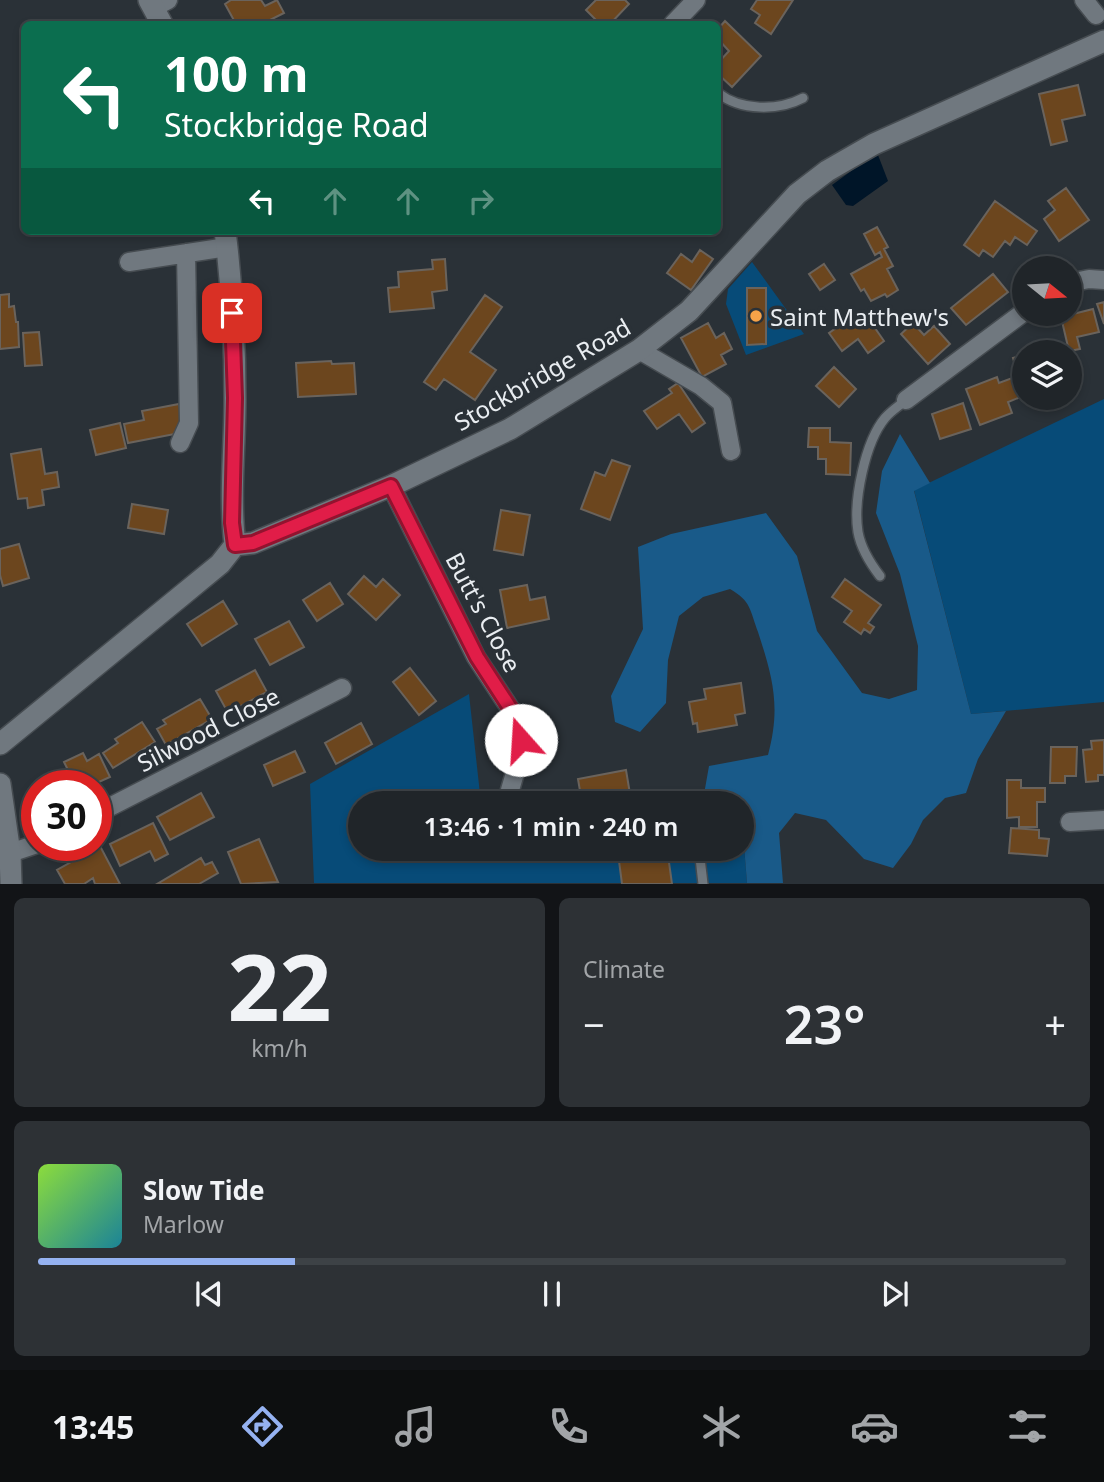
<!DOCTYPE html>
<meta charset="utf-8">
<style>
:root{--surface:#202529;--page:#2d3135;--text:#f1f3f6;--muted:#a2a5a8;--line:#3d4246;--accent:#95b2f1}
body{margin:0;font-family:"Noto Sans",sans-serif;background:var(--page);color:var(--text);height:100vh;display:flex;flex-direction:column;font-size:26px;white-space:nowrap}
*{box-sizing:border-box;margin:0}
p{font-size:23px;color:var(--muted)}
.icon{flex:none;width:38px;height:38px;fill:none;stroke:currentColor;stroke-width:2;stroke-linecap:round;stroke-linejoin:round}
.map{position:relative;height:884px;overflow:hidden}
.drawer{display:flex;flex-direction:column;gap:14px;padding:14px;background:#121417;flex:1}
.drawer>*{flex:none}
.hud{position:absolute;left:21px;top:21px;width:700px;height:214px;border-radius:10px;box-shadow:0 4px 10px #0003,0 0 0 2px var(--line);background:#0b6e4f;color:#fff;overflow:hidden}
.needle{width:46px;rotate:108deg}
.tools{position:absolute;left:1012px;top:256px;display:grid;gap:14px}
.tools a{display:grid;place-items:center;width:70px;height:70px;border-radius:50%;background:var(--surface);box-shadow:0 4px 10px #0003,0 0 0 2px var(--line);font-size:35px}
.speed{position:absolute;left:21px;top:770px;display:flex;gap:14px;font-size:35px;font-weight:700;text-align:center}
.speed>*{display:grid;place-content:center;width:91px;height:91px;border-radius:50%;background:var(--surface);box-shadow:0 4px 10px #0003,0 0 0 2px var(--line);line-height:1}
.speed .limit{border:10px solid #d22;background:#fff;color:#111}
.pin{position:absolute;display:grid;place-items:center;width:60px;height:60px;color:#fff;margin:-30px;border-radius:14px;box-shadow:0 4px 10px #0006}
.me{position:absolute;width:77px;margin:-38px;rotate:341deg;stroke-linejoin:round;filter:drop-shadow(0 0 5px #0008)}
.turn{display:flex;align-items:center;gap:24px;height:147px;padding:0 28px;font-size:32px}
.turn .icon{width:91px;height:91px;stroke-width:2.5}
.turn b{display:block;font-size:49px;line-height:60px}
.lanes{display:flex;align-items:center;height:66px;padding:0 28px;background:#0003;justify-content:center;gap:35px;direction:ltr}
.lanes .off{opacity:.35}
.big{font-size:52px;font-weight:600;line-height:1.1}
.drawer .card{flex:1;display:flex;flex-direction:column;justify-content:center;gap:10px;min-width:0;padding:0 24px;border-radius:10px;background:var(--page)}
.drawer .dial{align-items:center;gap:0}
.dial b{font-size:91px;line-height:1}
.song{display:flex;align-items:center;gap:21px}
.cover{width:84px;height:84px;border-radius:10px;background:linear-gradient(135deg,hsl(90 70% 55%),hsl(190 70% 35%))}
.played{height:7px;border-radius:4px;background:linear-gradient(90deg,var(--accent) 25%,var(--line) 25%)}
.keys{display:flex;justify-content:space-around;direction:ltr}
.heat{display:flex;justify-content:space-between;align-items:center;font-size:38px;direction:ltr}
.drawer .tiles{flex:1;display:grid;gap:14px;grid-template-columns:1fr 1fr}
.card:last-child{grid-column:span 2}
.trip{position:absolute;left:348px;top:791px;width:406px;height:70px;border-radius:35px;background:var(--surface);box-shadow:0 4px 10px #0003,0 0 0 2px var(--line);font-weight:600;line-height:70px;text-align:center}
.menu{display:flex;height:112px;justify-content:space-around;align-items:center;background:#0d0f10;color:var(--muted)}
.menu .icon{width:49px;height:49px}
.menu .current{color:var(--accent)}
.menu b{font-size:32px;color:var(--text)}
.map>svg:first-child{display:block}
</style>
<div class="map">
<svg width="1104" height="884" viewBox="0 0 1104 884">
<rect width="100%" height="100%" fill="#2a3137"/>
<!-- green -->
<path fill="#074b78" d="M752,262L804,334L746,355L726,304L728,289Z
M1104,399V702L971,714L914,490Z
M469,694L481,803H360V849H742V821L747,883H314L310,784Z
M740,795L741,803H678Z"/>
<!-- forest -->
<path fill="#195a89" d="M900,434L930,483L914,491L971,714L1006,711L978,759L966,793L945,798L923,820L911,844L893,868L864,859L826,820L795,813L779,833L783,883H747L740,795L703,800L709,766L768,755C781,707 773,678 758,632C750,610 751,601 730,589L703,597L679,616L668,660L666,703L640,732L615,722L611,696L643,629L638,547L671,534L766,513L797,556L817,631L862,693L889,699L917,690L918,646L900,574L876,513L882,471Z"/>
<!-- water -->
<path fill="#001528" d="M878,155L888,181L853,206L846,205L832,185L865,161Z"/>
<!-- building -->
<path fill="#6c461e" stroke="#6a635c" stroke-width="2" d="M231,0H261L265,6L277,0L284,13L262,24H236L225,4Z
M596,0H625L629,4L610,24H600L586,10Z
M757,0H793L771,34L755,23L760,15L751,9Z
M725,21L761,56L732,87L718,74V63L729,51L718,39V29Z
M1078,85L1085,115L1062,120L1067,141L1051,145L1039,94Z
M1066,188L1089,220L1059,241L1044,219L1055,210L1048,201Z
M995,201L1037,231L1027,245L1015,237L1010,245L1005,241L993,257L983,250L979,256L964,245Z
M877,227L888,247L884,249L893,266L887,269L898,290L887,297L885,294L871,301L864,289L861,291L851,274L882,257L880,252L875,255L864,234Z
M700,250L713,259L691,290L667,273L681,254L692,262Z
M445,259L447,290L432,292L434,308L390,312L388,288L399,287L398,272L433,269L432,260Z
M824,264L835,280L820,290L809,274Z
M993,274L1008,292L966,325L951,308Z
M747,288H766V344L747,345Z
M9,294V307L14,306L16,322H18L19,347L0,349V295Z
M485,295L502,307L470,352L496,370L475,400L444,379L436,390L424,382Z
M1104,302V324L1097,304Z
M1093,309L1099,332L1077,337L1080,349L1069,351L1061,317Z
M858,313L866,324L870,321L884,341L868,353L858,339L842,351L829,333Z
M708,323L716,338L724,333L732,349L721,355L726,364L702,377L681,338Z
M913,323L924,335L934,326L950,344L928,364L901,334Z
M39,332L42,365L25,366L23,333Z
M1024,355V381L1020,382L1013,358Z
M331,361L332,364L354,363L356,394L298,397L296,363Z
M834,367L856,389L839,407L816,386Z
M997,377L999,383L1015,377L1023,396L1008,402L1012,413L980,425L966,389Z
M678,383L705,423L692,432L679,414L657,429L644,411L672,393L669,389Z
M963,403L971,429L940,439L932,414Z
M179,404L185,432L128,443L124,424L144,420L142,411Z
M120,423L126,448L96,455L90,430Z
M809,428H830V442L851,443L850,475L826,474V459H818V447H808Z
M41,449L45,474L57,472L59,487L42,490L44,505L28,508L27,498L18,499L11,454Z
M612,460L630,466L610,520L581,509L595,472L605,476Z
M132,504L168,510L164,534L128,528Z
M501,510L530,515L523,555L494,550Z
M19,544L29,578L3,586L0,575V549Z
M364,576L376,587L383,579L400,595L376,620L348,594Z
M845,579L881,605L868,623L874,627L870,633L864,629L861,634L844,622L852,611L832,597Z
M330,583L343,604L317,621L303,600Z
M527,585L530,600L545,597L549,619L507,628L500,590Z
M223,601L237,624L202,646L187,624Z
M289,621L304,647L270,665L255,639Z
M410,668L436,701L419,715L393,682Z
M255,670L267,692L228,713L216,691Z
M741,683L745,713L735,715L737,725L698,732L697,723L693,724L689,702L706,699L704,689Z
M200,699L212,719L166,745L157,729L166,724L163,720Z
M142,722L155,742L113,768L103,753L118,743L115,739Z
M361,723L372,744L336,764L325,743Z
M1104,740V775H1098V781L1086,782L1083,750L1092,749L1091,741Z
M1051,747H1077L1076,776H1065V783H1050Z
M295,751L305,772L273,786L264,765Z
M83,753L87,761L99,754L110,777L90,786H59L55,778L69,772L64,762Z
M626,770L631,800L610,803H582L578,779Z
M1007,780H1021V788H1045V802H1037V827H1019V817L1007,818Z
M201,793L214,817L170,840L157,817Z
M153,823L168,854L155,861L150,851L120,866L110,844Z
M1011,828L1039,830V838L1049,839L1047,856L1009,853Z
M259,839L278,882L241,884L228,852Z
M100,846L120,884H95L93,878L84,884H65L57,870Z
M668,855L672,884H622L619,861Z
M201,858L205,865L212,862L218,873L199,884H157Z"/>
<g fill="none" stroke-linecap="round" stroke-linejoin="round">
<!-- service casing -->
<g stroke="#464c51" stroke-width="12">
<path id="service" d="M718,93C741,111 778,111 803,98
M880,576C870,563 861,549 858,532C853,501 865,442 885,418C891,411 899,406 906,400
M699,849L703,884"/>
</g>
<!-- minor casing -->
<g stroke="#464c51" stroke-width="21">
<path id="minor" d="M1084,0L1096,15
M153,8L168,0
M673,24L696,0
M129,262L227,247
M1069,283L1089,279L1104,280
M639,350L701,386L722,403L731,451
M906,400L1024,312
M180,443L189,423L186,253
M391,486L476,657L521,725V740L515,773L510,790L512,803
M96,814L342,688
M1070,822L1104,820
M10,853L37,844"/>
</g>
<!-- secondary casing -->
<g stroke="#464c51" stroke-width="24">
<path id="secondary" d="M149,0L162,24
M225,231C232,286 235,344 235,399C235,448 229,496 235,545
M0,744L181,596L220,564L235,545L253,543L391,486L510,429L639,350L689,311L797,194L827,171L874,144L1104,41
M0,784L10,853L11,884"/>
</g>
<!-- service -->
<use href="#service" stroke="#70787f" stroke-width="9"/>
<!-- minor -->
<use href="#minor" stroke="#70787f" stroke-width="18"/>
<!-- secondary -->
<use href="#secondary" stroke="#70787f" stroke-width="21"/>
</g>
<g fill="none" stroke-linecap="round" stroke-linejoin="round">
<!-- route casing -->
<g stroke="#92132f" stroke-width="18">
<path id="route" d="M232,313L235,398L232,523L235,545L253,543L391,486L477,657L521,725V740"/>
</g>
<!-- route -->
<use href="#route" stroke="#e11d48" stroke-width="12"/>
</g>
<!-- markers -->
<circle fill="#f6a248" stroke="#2a3137" stroke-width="2.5" cx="756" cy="316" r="7"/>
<g text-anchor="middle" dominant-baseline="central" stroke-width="7" stroke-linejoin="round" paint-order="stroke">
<!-- poi labels -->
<g font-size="24" fill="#e9edf1" stroke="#2a3137" text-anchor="start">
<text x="770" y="316">Saint Matthew's</text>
</g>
<!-- street labels -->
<g font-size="24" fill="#e9edf1" stroke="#2a3137">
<text transform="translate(542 374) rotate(-30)">Stockbridge Road</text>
<text transform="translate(484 612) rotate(62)">Butt's Close</text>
<text transform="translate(208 729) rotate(-27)">Silwood Close</text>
</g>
</g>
</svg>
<div class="tools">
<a><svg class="needle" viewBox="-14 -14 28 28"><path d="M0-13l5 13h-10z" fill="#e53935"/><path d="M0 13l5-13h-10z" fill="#a2a5a8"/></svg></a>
<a><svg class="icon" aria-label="layers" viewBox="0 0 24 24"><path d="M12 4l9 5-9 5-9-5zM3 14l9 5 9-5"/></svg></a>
</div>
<div class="speed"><div class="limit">30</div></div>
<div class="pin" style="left:232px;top:313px;background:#d93025"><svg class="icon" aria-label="arrive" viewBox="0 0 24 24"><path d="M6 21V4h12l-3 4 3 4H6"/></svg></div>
<svg class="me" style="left:521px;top:740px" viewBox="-20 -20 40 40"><circle r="19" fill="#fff"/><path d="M0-13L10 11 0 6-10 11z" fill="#e11d48"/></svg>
<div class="trip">13:46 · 1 min · 240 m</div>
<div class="hud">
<div class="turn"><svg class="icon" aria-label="left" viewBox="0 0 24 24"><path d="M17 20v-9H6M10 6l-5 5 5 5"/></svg><div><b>100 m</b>Stockbridge Road</div></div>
<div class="lanes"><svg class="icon" aria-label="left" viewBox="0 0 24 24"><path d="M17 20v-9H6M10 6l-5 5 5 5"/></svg><svg class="icon off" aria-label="ahead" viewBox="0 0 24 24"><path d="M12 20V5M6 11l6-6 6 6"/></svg><svg class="icon off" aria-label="ahead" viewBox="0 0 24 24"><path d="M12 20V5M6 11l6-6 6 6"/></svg><svg class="icon off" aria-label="right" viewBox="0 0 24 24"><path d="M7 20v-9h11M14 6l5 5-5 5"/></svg></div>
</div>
</div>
<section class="drawer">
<div class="tiles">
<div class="card dial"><b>22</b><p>km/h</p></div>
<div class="card"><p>Climate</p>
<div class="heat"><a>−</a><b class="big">23°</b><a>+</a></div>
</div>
<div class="card">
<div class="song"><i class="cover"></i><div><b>Slow Tide</b><p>Marlow</p></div></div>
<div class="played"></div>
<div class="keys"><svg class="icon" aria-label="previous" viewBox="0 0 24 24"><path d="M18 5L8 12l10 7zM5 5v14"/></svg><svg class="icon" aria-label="pause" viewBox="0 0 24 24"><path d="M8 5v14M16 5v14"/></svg><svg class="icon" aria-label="next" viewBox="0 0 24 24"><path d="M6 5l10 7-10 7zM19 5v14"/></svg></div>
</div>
</div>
</section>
<nav class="menu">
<b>13:45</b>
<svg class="icon current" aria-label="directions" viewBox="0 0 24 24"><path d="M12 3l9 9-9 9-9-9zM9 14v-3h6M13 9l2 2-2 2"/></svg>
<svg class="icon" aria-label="music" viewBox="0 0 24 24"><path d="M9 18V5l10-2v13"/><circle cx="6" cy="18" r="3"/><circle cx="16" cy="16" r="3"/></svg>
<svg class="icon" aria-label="phone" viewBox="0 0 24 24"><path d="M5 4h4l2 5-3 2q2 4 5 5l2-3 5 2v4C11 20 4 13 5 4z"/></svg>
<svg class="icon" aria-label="climate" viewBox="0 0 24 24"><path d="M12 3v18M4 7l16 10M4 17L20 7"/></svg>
<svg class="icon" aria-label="car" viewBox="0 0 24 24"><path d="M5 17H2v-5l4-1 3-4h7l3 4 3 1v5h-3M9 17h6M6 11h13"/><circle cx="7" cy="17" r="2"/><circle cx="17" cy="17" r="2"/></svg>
<svg class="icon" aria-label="filters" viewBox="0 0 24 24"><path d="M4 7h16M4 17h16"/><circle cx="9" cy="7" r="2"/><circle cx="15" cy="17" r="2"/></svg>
</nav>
